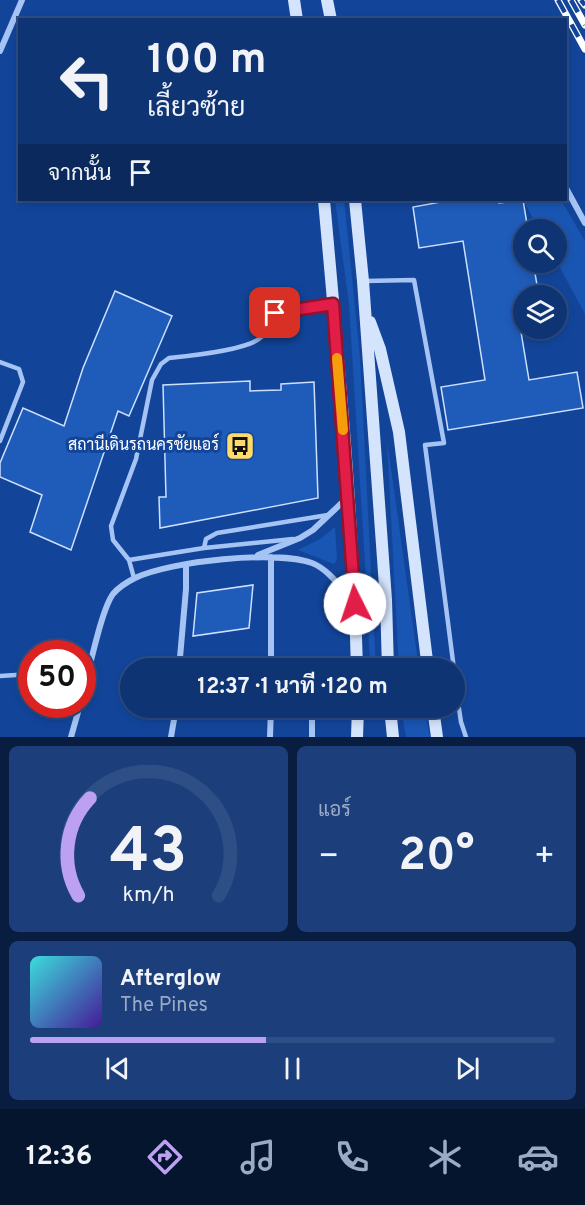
<!DOCTYPE html>
<html lang="th">
<meta charset="utf-8">
<style>
:root{--surface:#0e3474;--page:#1c3f7c;--text:#f1f3f6;--muted:#9baac5;--line:#2e4f86;--accent:#bca0f2}
body{margin:0;font-family:Overpass,Sarabun,sans-serif;background:var(--page);color:var(--text);height:100vh;display:flex;flex-direction:column;font-size:22px;white-space:nowrap}
*{box-sizing:border-box;margin:0}
p{font-size:20px;color:var(--muted)}
.icon{flex:none;width:33px;height:33px;fill:none;stroke:currentColor;stroke-width:2;stroke-linecap:round;stroke-linejoin:round}
.map{position:relative;height:737px;overflow:hidden}
.details{display:flex;flex-direction:column;gap:9px;padding:9px;background:#081d40;flex:1}
.details>*{flex:none}
.top-card{position:absolute;left:18px;top:18px;width:549px;height:183px;border-radius:0px;box-shadow:0 3px 9px #0003,0 0 0 2px var(--line);background:#0e3474;color:var(--text);overflow:hidden}
.fabs{position:absolute;left:513px;top:219px;display:grid;gap:12px}
.fabs a{display:grid;place-items:center;width:54px;height:54px;border-radius:50%;background:var(--surface);box-shadow:0 3px 9px #0003,0 0 0 2px var(--line);font-size:30px}
.speed{position:absolute;left:18px;top:640px;display:flex;gap:12px;font-size:30px;font-weight:700;text-align:center}
.speed>*{display:grid;place-content:center;width:78px;height:78px;border-radius:50%;background:var(--surface);box-shadow:0 3px 9px #0003,0 0 0 2px var(--line);line-height:1}
.speed .limit{border:9px solid #d22;background:#fff;color:#111}
.pin{position:absolute;display:grid;place-items:center;width:51px;height:51px;color:#fff;margin:-26px;border-radius:12px;box-shadow:0 3px 9px #0006}
.me{position:absolute;width:66px;margin:-33px;rotate:356deg;stroke-linejoin:round;filter:drop-shadow(0 0 4px #0008)}
.turn{display:flex;align-items:center;gap:21px;height:126px;padding:0 30px;font-size:27px}
.turn .icon{width:78px;height:78px;stroke-width:2.5}
.turn b{display:block;font-size:42px;line-height:51px}
.then{display:flex;align-items:center;height:57px;padding:0 30px;background:#0003;gap:12px;font-size:22px}
.big{font-size:45px;font-weight:700;line-height:1.1}
.details .tile{flex:1;display:flex;flex-direction:column;justify-content:center;gap:9px;min-width:0;padding:0 21px;border-radius:9px;background:var(--page)}
.details .dial{align-items:center;gap:0}
.dial svg{height:156px;overflow:visible;fill:none;stroke:var(--line);stroke-width:7;stroke-linecap:round;text-anchor:middle}
.dial text{fill:var(--text);stroke:none}
.song{display:flex;align-items:center;gap:18px}
.cover{width:72px;height:72px;border-radius:9px;background:linear-gradient(135deg,hsl(180 70% 55%),hsl(260 70% 35%))}
.played{height:6px;border-radius:3px;background:linear-gradient(90deg,var(--accent) 45%,var(--line) 45%)}
.keys{display:flex;justify-content:space-around;direction:ltr}
.heat{display:flex;justify-content:space-between;align-items:center;font-size:33px;direction:ltr}
.details .tiles{flex:1;display:grid;gap:9px;grid-template-columns:1fr 1fr}
.tile:last-child{grid-column:span 2}
.trip{position:absolute;left:120px;top:658px;width:345px;height:60px;border-radius:30px;background:var(--surface);box-shadow:0 3px 9px #0003,0 0 0 2px var(--line);font-weight:700;line-height:60px;text-align:center}
.tabs{display:flex;height:96px;justify-content:space-around;align-items:center;background:#06152e;color:var(--muted)}
.tabs .icon{width:42px;height:42px}
.tabs .selected{color:var(--accent)}
.tabs b{font-size:27px;color:var(--text)}
.map>svg:first-child{display:block}
</style>
<div class="map">
<svg width="585" height="737" viewBox="0 0 585 737">
<rect width="100%" height="100%" fill="#12459a"/>
<!-- green -->
<path fill="#1956b4" d="M335,200H344L360,357L376,669H370L367,595L349,304Z
M523,200H561L585,241V314L557,262L556,230L539,229Z
M387,440L419,669H399Z
M335,527L337,560L334,564L298,550L320,539Z
M401,708H424L430,737H406Z"/>
<!-- building -->
<path fill="#1f5bb9" stroke="#cde0fe" stroke-width="1.5" d="M440,200H499V203L523,200L528,230H524V262H533L539,296H524V307L517,308L529,380L577,372L583,408L448,430L441,387L485,380L463,241L419,248L413,207L441,202Z
M115,291L172,316L129,416L118,411L71,550L30,532L42,495L0,477V463L23,408L64,426L83,368Z
M250,381V391L281,390V384L314,382L318,498L160,528L159,497H166L163,385Z
M253,585L249,628L193,636L197,593Z"/>
<g fill="none" stroke-linecap="round" stroke-linejoin="round">
<!-- lane -->
<path stroke="#a5c4f4" stroke-width="4.5" d="M365,281L414,280L444,443L425,445L454,669
M0,362L19,369L23,382L0,441
M204,548L206,539L217,533L328,515
M129,560L204,548L293,539
M134,578L129,560L113,540L111,526L136,459L152,380L161,364L169,358C189,356 244,350 259,339C268,333 265,322 271,314L333,304
M454,675L461,722L466,737
M0,676L32,674"/>
<!-- street -->
<path stroke="#a5c4f4" stroke-width="6" d="M0,51L22,0
M566,188L585,223
M258,555L300,538L313,530L347,498
M271,663L308,667L309,669
M179,669L186,589V565
M271,669V557
M82,695C89,673 101,610 113,594C118,588 129,581 135,578C171,561 275,550 312,563C328,569 341,588 352,600
M71,737L80,705
M171,737L176,708
M270,737L271,708
M312,737V708"/>
<!-- secondary -->
<path stroke="#d5e4fd" stroke-width="12" d="M294,0L297,20
M327,0L331,20
M324,200C338,356 353,512 357,669
M355,200L363,281L386,600L388,669
M370,322L380,349L399,432L428,669
M390,708L393,737
M433,708L437,737
M357,737L358,708"/>
<!-- rail casing -->
<g stroke="#fff" stroke-width="7">
<path id="rail" d="M558,0L585,49
M571,0L585,25
M581,0L585,5"/>
</g>
<!-- rail -->
<use href="#rail" stroke="#12459a" stroke-width="4.5" stroke-dasharray="14" stroke-linecap="butt"/>
</g>
<g fill="none" stroke-linecap="round" stroke-linejoin="round">
<!-- route casing -->
<g stroke="#92132f" stroke-width="15">
<path id="route" d="M275,313L333,304L355,604"/>
</g>
<!-- route -->
<use href="#route" stroke="#e11d48" stroke-width="10"/>
<!-- slow -->
<path stroke="#f59e0b" stroke-width="10" d="M337,358L343,430"/>
</g>
<!-- icons -->
<defs>
<g id="bus-square" transform="scale(1.5)"><rect x="-9" y="-9" width="18" height="18" rx="4" fill="#ffdc68" stroke="#12459a"/><path d="M-5-6H5V4H4V6H2V4H-2V6H-4V4H-5ZM-3.5-4V0h7V-4ZM-3.5 1.2v1.5H-2V1.2ZM2 1.2v1.5H3.5V1.2Z" fill="#111"/></g>
</defs>
<g fill-rule="evenodd">
<use href="#bus-square" x="240" y="446"/>
</g>
<g text-anchor="middle" dominant-baseline="central" stroke-width="6" stroke-linejoin="round" paint-order="stroke">
<!-- poi labels -->
<g font-size="16" fill="#fff" stroke="#12459a" text-anchor="end">
<text x="219" y="446">สถานีเดินรถนครชัยแอร์</text>
</g>
</g>
</svg>
<div class="fabs">
<a><svg class="icon" aria-label="search" viewBox="0 0 24 24"><circle cx="10" cy="10" r="6"/><path d="M15 15l6 6"/></svg></a>
<a><svg class="icon" aria-label="layers" viewBox="0 0 24 24"><path d="M12 4l9 5-9 5-9-5zM3 14l9 5 9-5"/></svg></a>
</div>
<div class="speed"><div class="limit">50</div></div>
<div class="pin" style="left:275px;top:313px;background:#d93025"><svg class="icon" aria-label="arrive" viewBox="0 0 24 24"><path d="M6 21V4h12l-3 4 3 4H6"/></svg></div>
<svg class="me" style="left:355px;top:604px" viewBox="-20 -20 40 40"><circle r="19" fill="#fff"/><path d="M0-13L10 11 0 6-10 11z" fill="#e11d48"/></svg>
<div class="trip">12:37 · 1 นาที · 120 m</div>
<div class="top-card">
<div class="turn"><svg class="icon" aria-label="left" viewBox="0 0 24 24"><path d="M17 20v-9H6M10 6l-5 5 5 5"/></svg><div><b>100 m</b>เลี้ยวซ้าย</div></div>
<div class="then">จากนั้น<svg class="icon" aria-label="arrive" viewBox="0 0 24 24"><path d="M6 21V4h12l-3 4 3 4H6"/></svg></div>
</div>
</div>
<section class="details">
<div class="tiles">
<div class="tile dial"><svg viewBox="0 0 100 80">
<path d="M14 69A42 42 0 1 1 86 69"/>
<path d="M14 69A42 42 0 0 1 20 19" stroke="#bca0f2"/>
<text x="50" y="56" font-size="32" font-weight="700">43</text>
<text x="50" y="72" font-size="11">km/h</text>
</svg></div>
<div class="tile"><p>แอร์</p>
<div class="heat"><a>−</a><b class="big">20°</b><a>+</a></div>
</div>
<div class="tile">
<div class="song"><i class="cover"></i><div><b>Afterglow</b><p>The Pines</p></div></div>
<div class="played"></div>
<div class="keys"><svg class="icon" aria-label="previous" viewBox="0 0 24 24"><path d="M18 5L8 12l10 7zM5 5v14"/></svg><svg class="icon" aria-label="pause" viewBox="0 0 24 24"><path d="M8 5v14M16 5v14"/></svg><svg class="icon" aria-label="next" viewBox="0 0 24 24"><path d="M6 5l10 7-10 7zM19 5v14"/></svg></div>
</div>
</div>
</section>
<nav class="tabs">
<b>12:36</b>
<svg class="icon selected" aria-label="directions" viewBox="0 0 24 24"><path d="M12 3l9 9-9 9-9-9zM9 14v-3h6M13 9l2 2-2 2"/></svg>
<svg class="icon" aria-label="music" viewBox="0 0 24 24"><path d="M9 18V5l10-2v13"/><circle cx="6" cy="18" r="3"/><circle cx="16" cy="16" r="3"/></svg>
<svg class="icon" aria-label="phone" viewBox="0 0 24 24"><path d="M5 4h4l2 5-3 2q2 4 5 5l2-3 5 2v4C11 20 4 13 5 4z"/></svg>
<svg class="icon" aria-label="climate" viewBox="0 0 24 24"><path d="M12 3v18M4 7l16 10M4 17L20 7"/></svg>
<svg class="icon" aria-label="car" viewBox="0 0 24 24"><path d="M5 17H2v-5l4-1 3-4h7l3 4 3 1v5h-3M9 17h6M6 11h13"/><circle cx="7" cy="17" r="2"/><circle cx="17" cy="17" r="2"/></svg>
</nav>
